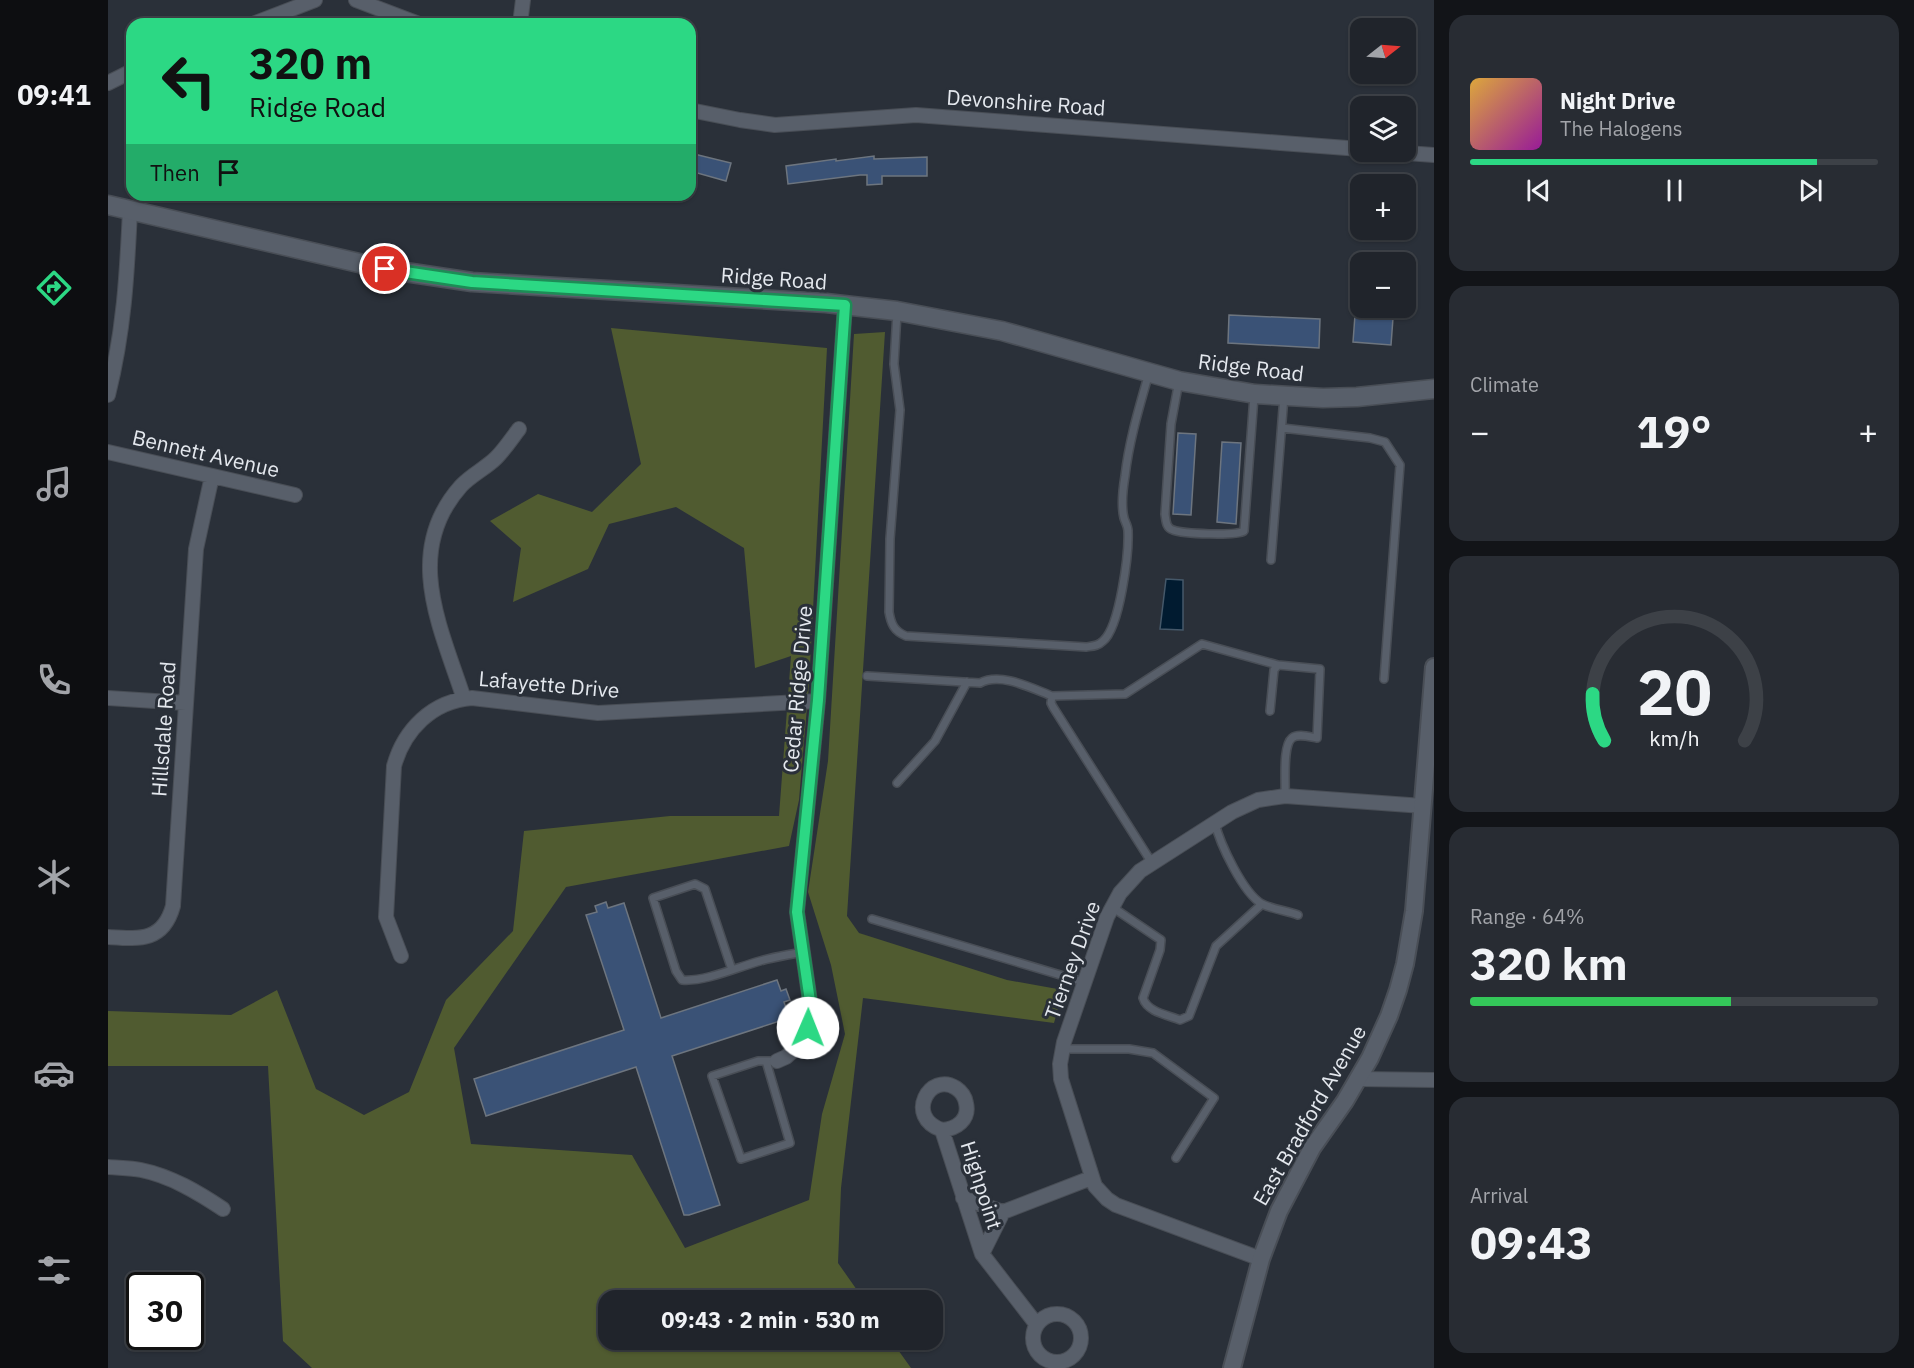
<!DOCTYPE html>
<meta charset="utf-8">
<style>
:root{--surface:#20242b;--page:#282c33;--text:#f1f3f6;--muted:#a2a4a9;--line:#3d4147;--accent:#2cd884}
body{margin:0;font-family:"IBM Plex Sans",sans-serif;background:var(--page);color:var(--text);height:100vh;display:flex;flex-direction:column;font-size:22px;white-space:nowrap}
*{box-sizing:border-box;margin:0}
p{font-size:20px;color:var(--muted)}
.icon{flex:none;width:33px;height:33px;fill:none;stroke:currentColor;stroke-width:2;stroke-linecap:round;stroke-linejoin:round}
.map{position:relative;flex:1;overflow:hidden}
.drawer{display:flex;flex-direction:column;gap:15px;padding:15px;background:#121418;width:480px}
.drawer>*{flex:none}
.hud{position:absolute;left:18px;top:18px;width:570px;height:183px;border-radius:18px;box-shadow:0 2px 4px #0004,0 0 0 2px var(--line);background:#2cd884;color:#111;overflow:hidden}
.needle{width:39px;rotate:73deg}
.tools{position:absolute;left:1242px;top:18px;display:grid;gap:12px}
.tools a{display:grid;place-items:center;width:66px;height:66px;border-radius:12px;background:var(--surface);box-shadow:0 2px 4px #0004,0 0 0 2px var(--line);font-size:30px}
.speed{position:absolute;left:18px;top:1272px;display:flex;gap:12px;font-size:30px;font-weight:700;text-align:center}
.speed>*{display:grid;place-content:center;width:78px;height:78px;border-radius:50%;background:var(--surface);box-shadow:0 2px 4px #0004,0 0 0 2px var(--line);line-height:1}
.speed .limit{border:3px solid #111;border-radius:9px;background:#fff;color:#111}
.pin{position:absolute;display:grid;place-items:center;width:51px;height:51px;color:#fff;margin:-26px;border:3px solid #fff;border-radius:50%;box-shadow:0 2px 6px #0007}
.me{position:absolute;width:66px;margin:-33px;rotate:1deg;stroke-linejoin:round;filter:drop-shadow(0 0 4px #0008)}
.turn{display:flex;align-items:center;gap:21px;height:126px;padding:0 24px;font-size:27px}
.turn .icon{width:78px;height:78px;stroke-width:2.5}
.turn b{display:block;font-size:42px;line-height:51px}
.then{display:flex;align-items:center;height:57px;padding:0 24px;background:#0003;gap:12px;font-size:22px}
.big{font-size:45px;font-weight:700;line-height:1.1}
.drawer .tile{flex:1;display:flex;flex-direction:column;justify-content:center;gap:9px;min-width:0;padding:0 21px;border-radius:18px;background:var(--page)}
.drawer .dial{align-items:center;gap:0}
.dial svg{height:156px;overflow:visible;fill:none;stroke:var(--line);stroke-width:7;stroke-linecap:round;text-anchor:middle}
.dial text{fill:var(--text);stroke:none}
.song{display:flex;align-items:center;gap:18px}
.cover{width:72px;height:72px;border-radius:9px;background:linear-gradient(135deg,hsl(40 70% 55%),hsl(300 70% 35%))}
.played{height:6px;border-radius:3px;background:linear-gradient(90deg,var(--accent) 85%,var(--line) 85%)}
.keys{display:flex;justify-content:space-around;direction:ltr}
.heat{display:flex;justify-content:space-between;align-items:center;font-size:33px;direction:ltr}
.charge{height:9px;border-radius:4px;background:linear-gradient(90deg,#34c759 64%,var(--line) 0)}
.trip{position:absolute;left:490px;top:1290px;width:345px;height:60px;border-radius:18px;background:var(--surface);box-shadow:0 2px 4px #0004,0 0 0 2px var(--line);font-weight:700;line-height:60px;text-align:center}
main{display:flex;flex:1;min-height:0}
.tab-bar{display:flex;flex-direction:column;width:108px;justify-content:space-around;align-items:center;background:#0d0e11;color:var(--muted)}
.tab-bar .icon{width:42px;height:42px}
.tab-bar .active{color:var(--accent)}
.tab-bar b{font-size:27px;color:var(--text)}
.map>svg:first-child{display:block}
</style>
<main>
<nav class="tab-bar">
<b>09:41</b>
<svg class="icon active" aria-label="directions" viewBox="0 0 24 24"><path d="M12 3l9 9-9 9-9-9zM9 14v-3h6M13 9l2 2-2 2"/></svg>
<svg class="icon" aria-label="music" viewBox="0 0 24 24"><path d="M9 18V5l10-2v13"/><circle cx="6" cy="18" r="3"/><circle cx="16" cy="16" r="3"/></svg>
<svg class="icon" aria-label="phone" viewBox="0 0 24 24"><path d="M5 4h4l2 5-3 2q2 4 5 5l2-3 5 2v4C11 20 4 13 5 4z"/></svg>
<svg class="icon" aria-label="climate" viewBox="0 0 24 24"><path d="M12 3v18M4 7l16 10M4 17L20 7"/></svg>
<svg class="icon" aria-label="car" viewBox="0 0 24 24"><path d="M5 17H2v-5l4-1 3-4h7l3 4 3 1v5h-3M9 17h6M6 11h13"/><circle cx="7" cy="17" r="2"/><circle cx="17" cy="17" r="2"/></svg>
<svg class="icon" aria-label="filters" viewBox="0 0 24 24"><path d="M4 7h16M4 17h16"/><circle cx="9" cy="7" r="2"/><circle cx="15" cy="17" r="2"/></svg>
</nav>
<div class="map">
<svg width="1326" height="1368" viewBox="0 0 1326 1368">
<rect width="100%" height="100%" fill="#2a3039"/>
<!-- forest -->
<path fill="#505b30" d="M503,328L719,348L701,684L691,800L681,846L458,887L346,1048L363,1144L524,1155L577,1248L701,1200L714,1114L737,1034L723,965L700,892L720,761L746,334L777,332L739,916L751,933L899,980L955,990L946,1023L755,998L733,1188L730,1263L756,1300H501V1340H783L803,1368H204L175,1341L160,1066H0V1011L123,1015L169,990L208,1089L256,1115L301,1092L338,1000L405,931L416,831L562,816H671L683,656L647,668L636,548L568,507L501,524L480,569L405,602L413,548L382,521L430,494L484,512L533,464Z"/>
<!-- water -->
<path fill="#011b30" stroke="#455869" stroke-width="1.5" d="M1058,579L1075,580V630L1052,629Z"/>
<!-- building -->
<path fill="#3a5276" stroke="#6d757f" stroke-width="1.5" d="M582,153L623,163L618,181L582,171Z
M766,156V159L819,157V176H774V184L759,185V175H752L680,184L678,166L728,159V161Z
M1121,315L1212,319L1211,348L1120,343Z
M1247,315L1285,318L1283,345L1245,342Z
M1070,433L1088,434L1083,515L1065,514Z
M1114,442L1133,443L1128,524L1109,522Z
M498,902L500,908L516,903L553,1018L669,980L673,991L678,989L682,1000L676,1002L681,1018L564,1056L612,1205L581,1215H576L528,1067L378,1116L366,1079L516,1030L478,915L489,912L487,906Z"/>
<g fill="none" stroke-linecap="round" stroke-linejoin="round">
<!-- service casing -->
<g stroke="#494e56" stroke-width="10">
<path id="service" d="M789,313L786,364L792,410L782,539L781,612C783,624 786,631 798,636L978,647C985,646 990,646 995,641C1012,627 1021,553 1020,531C1020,526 1017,522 1016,518C1013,506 1015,488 1017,476C1021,441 1031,408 1041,373
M1071,381L1063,424L1057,514C1058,521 1058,528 1065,530C1075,534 1128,536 1136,531L1146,396
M1174,428L1262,438L1277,442L1292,465L1276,679
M1163,560L1176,396
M759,676L872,683C893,672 923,688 944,696
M1162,711L1166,670L1170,665L1212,669L1209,738C1202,737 1190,733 1184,738C1174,746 1178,783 1177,796
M789,783L827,741L859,682
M1107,823C1112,844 1135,893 1154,904C1164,909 1179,911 1190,915
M1044,863L945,707L943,703L944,696L1017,694L1094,644L1170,665
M1004,907L1053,940L1052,950L1035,998C1039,1012 1060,1015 1072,1020L1081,1016L1108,946L1154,904
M764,919L976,982
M624,970L597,889L587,884L545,898L568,971L574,980C597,982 630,967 652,961C666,957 680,955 694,952
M954,1049H1021L1045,1053L1106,1098L1068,1158
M658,1061L682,1143L633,1159L604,1076L650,1061H669"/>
</g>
<!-- minor casing -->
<g stroke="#494e56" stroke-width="16">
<path id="minor" d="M248,0L311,24
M145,24L207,0
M412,24L415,0
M0,83L24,71
M582,110L632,120L667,125L808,115L1252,149
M1285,152L1326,155
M0,395C16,331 19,275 22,210
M0,452L187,495
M0,698L78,703
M356,699C333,628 294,552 353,486C363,475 378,468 388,458C397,449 404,438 411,429
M0,937C31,939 55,942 65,906L88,549L104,476
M293,956L278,917L286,766C296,730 324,701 364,698L490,713L710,701
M669,1061L678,1057L697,1040L704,1015L689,912L710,701L737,305
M1251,1079L1326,1080
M834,1130C796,1117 822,1071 848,1088C854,1092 857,1097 858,1103C862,1120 848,1129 834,1130L874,1254L929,1325
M0,1167C11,1168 23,1168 33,1170C63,1176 91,1193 115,1209
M855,1198L895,1212L983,1178
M874,1254L895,1212
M1153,1259L1008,1205L999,1199L987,1186L953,1079L952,1064L956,1042L999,917L1012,893L1032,871L1124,812L1150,800L1177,796L1315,806
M925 1338a24 24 0 1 1 48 0a24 24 0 1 1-48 0Z"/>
</g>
<!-- tertiary casing -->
<g stroke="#494e56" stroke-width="20">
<path id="tertiary" d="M1124,1368L1153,1259L1171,1211L1204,1148L1237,1101L1262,1058L1281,1016L1290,990L1297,964L1306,911L1326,667"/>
</g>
<!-- secondary casing -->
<g stroke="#494e56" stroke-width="21">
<path id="secondary" d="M0,205L277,269L364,282L718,303L789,311L894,331L1071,381L1147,394L1215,398L1249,397L1326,389"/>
</g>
<!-- service -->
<use href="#service" stroke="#585f6a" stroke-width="7"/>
<!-- minor -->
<use href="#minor" stroke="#585f6a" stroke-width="14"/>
<!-- tertiary -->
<use href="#tertiary" stroke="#585f6a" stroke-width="16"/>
<!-- secondary -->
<use href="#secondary" stroke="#585f6a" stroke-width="18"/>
</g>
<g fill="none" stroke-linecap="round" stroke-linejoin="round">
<!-- route casing -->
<g stroke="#1d8c56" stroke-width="15">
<path id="route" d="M277,269L364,282L737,305L710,700L689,912L704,1015L700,1028"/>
</g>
<!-- route -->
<use href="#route" stroke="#2cd884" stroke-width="10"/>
</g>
<g text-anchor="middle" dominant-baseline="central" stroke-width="6" stroke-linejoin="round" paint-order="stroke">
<!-- street labels -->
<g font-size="21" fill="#e4e8ee" stroke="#2a3039">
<text transform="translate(918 102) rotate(4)">Devonshire Road</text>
<text transform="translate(666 278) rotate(4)">Ridge Road</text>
<text transform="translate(1143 367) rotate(7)">Ridge Road</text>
<text transform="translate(98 453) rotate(13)">Bennett Avenue</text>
<text transform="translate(441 684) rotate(5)">Lafayette Drive</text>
<text transform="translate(689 689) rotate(-85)">Cedar Ridge Drive</text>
<text transform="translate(55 729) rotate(-86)">Hillsdale Road</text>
<text transform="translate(964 960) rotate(-70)">Tierney Drive</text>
<text transform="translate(1201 1115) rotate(-60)">East Bradford Avenue</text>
<text transform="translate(874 1185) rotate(72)">Highpoint</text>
</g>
</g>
</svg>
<div class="tools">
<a><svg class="needle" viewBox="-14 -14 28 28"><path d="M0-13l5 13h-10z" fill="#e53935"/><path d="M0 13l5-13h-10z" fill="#a2a4a9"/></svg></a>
<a><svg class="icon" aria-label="layers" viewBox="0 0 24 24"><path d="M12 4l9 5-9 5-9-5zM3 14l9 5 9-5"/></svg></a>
<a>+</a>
<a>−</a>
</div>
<div class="speed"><div class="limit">30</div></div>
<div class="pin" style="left:277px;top:269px;background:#d93025"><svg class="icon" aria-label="arrive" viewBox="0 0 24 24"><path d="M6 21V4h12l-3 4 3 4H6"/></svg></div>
<svg class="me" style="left:700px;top:1028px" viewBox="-20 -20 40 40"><circle r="19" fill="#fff"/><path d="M0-13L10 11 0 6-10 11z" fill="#2cd884"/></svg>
<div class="trip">09:43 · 2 min · 530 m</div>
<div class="hud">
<div class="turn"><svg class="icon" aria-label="left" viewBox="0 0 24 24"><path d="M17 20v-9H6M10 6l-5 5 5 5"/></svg><div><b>320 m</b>Ridge Road</div></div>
<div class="then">Then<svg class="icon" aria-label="arrive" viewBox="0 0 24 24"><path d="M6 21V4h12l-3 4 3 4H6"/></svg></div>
</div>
</div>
<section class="drawer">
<div class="tile">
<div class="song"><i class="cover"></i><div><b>Night Drive</b><p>The Halogens</p></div></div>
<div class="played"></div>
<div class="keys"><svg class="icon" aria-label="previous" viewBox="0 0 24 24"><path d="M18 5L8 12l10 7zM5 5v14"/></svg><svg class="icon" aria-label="pause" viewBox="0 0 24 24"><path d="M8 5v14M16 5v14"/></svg><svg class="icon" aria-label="next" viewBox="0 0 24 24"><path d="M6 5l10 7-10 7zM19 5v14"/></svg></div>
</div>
<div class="tile"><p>Climate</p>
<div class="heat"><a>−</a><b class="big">19°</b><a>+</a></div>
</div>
<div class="tile dial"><svg viewBox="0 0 100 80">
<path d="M14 69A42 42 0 1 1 86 69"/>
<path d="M14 69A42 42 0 0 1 8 45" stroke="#2cd884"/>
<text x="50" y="56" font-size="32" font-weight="700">20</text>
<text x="50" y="72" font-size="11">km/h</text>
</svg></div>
<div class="tile"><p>Range · 64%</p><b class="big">320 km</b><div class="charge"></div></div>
<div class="tile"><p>Arrival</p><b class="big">09:43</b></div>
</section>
</main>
